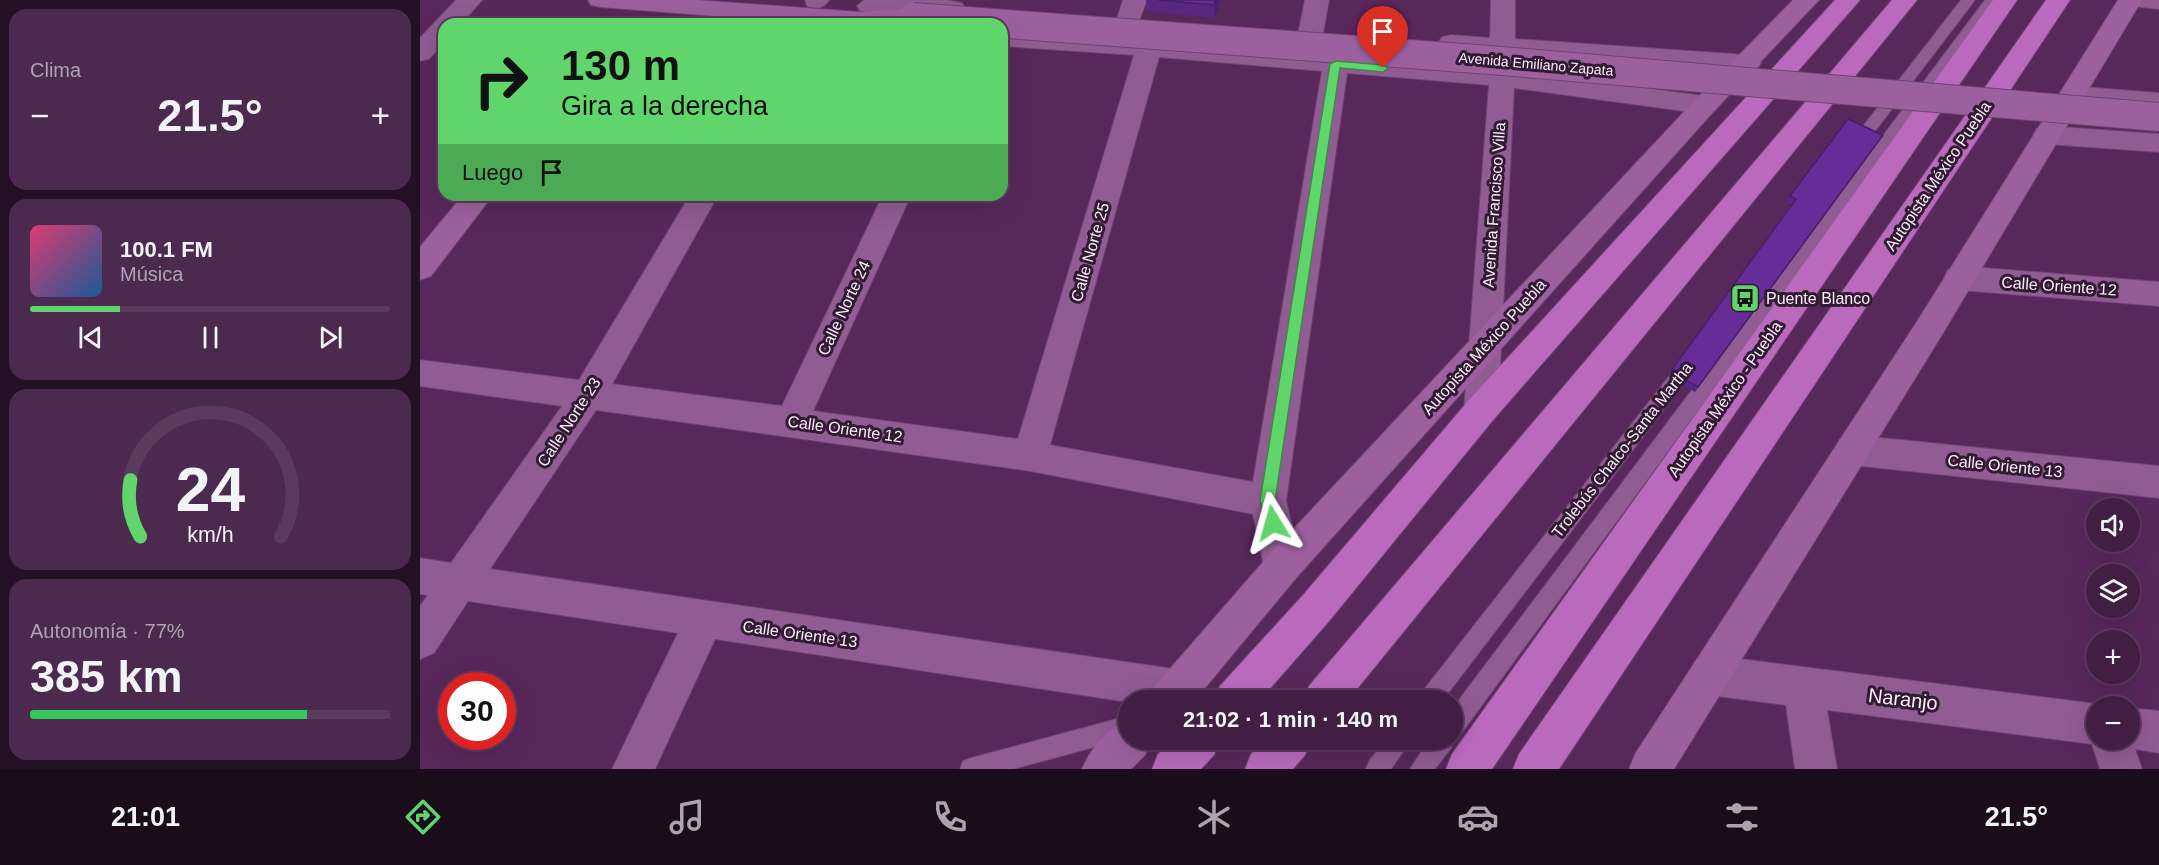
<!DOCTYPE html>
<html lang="es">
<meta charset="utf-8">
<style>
:root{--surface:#421d44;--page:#4c2a4f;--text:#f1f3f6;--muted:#aea2b2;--line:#5a3b5d;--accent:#5fd56b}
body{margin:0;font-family:Arial,sans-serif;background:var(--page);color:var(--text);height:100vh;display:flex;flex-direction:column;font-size:22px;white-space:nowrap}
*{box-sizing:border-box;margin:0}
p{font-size:20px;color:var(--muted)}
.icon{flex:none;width:33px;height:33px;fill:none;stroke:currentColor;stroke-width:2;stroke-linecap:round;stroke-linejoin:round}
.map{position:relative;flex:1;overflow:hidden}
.sheet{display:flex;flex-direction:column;gap:9px;padding:9px;background:#241025;width:420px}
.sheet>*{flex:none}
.banner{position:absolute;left:18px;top:18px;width:570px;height:183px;border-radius:18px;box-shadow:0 6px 24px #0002,0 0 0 2px var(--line);background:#5fd56b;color:#111;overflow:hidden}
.tools{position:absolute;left:1666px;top:498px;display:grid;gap:12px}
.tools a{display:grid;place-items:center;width:54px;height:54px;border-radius:50%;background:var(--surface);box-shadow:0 6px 24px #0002,0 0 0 2px var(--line);font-size:30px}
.speed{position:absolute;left:18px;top:672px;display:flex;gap:12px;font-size:30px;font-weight:700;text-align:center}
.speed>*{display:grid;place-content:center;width:78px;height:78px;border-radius:50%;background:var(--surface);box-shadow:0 6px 24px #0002,0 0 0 2px var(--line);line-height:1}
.speed .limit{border:9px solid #d22;background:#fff;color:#111}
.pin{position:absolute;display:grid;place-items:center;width:51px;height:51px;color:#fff;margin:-62px -26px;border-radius:50% 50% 50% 0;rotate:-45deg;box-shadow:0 0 6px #0007}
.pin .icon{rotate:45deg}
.me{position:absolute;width:66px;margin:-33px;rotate:352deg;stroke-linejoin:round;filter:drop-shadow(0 0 4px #0008)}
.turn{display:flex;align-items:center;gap:21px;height:126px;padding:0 24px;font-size:27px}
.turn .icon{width:78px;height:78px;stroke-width:2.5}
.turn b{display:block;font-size:42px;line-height:51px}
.then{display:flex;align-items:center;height:57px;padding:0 24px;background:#0003;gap:12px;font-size:22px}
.big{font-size:45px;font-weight:600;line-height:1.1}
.sheet .card{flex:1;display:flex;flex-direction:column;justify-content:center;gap:9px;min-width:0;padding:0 21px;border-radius:18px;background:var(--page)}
.sheet .dial{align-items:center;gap:0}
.dial svg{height:156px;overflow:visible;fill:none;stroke:var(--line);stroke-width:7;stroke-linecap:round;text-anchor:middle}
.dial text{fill:var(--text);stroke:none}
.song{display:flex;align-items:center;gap:18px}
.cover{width:72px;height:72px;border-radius:9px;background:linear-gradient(135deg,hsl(340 70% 55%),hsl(210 70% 35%))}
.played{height:6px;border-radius:3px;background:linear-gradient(90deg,var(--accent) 25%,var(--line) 25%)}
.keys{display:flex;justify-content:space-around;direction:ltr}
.heat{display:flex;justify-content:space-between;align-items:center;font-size:33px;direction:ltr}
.charge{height:9px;border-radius:4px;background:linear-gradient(90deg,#34c759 77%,var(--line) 0)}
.trip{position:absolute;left:698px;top:690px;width:345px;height:60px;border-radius:30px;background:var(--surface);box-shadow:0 6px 24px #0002,0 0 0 2px var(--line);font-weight:600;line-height:60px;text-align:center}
.menu{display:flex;height:96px;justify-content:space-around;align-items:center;background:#1a0c1b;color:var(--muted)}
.menu .icon{width:42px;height:42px}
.menu .current{color:var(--accent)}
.menu b{font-size:27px;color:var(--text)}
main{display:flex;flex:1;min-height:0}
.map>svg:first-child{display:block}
</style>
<main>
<section class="sheet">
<div class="card"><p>Clima</p>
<div class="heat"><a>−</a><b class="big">21.5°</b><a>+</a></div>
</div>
<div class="card">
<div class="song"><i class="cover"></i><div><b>100.1 FM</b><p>Música</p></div></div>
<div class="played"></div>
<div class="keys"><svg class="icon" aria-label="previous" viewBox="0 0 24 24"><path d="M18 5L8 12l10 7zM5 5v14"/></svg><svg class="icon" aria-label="pause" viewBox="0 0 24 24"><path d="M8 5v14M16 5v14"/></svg><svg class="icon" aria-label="next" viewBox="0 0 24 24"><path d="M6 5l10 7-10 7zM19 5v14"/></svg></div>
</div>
<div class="card dial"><svg viewBox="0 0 100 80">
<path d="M14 69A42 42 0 1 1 86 69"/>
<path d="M14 69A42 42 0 0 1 9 40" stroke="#5fd56b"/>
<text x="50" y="56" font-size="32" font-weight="700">24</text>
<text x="50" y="72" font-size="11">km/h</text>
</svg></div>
<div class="card"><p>Autonomía · 77%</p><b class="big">385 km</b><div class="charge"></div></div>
</section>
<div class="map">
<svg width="1739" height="769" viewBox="0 0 1739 769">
<rect width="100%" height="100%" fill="#58275b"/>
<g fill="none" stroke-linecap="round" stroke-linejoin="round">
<!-- lane casing -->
<g stroke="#6e4470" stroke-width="2">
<path id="lane" d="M1541,0H1555L1440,151H1430L1427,147L1430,143Z
M1565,0H1579L1040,735L1033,738L1031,748L1015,769H990L1009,740H1032V709Z
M1270,355L1276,357L1279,362L1276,367L1023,700H999L1002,692L1264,357Z
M708,716V738L593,769H540L543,761L551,758Z
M966,740H991L971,769H946L949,761Z"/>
</g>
<!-- street casing -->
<g stroke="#6e4470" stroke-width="2">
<path id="street" d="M36,0H62L41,24H24V42L9,59L0,61V38Z
M385,0H409C403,9 397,9 387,6Z
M444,0H526L542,3L545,8L542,13C523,18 503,12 484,11C469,11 455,15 440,11L437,6Z
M703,0H727L717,26L708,29L699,26L696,21Z
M885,0H909L903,33L923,56L1069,69L1070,54L1022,49L1018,43L1022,37L1031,35L1070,38L1071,0H1095V39L1328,55L1337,57L1341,63L1337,69L1328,71L1095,55V71L1285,96L1294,99L1298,105L1294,111L1285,114L1094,88L1078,410L1073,420L1061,424L1049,420L1044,410L1069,85L927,73L866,501L882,566L876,578L863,583L850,578L844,566L833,514L610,471L176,410L70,569L761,670L775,676L781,690L777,700L708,702L295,639L235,769H192L258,633L48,601L14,653L0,659V606L8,595L0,594V558L31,563L142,406L0,386V360L159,380L270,195H298L192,384L362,406L463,195H491L393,411L598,439L714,55L582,46V30L893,54L878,34ZM739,57L902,71L833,482L630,445Z
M1698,0H1739V9L1701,5Z
M1652,86L1739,93V111L1643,101L1639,95L1643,89Z
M1627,126L1739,134V152L1627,144L1617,142L1613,135L1617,128Z
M1539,266L1739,282V306L1539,290L1528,286L1524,278L1528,270Z
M1432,435L1739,466V498L1432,465L1420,461L1415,450L1420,439Z
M1289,655L1677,704L1684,706H1677V740H1710V708L1739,711V753L1715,749L1722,769H1680L1672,744L1407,710L1417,769H1375L1366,705L1289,695L1275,689L1269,675L1275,661Z"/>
</g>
<!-- secondary casing -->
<g stroke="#6e4470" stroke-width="2">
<path id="secondary" d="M168,0H276L440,12L493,9L502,12L505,17L502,22L495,24H394L180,7L171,5Z
M1373,0H1399L1294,111L876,578L775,700H729L735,686L850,554L1276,99Z
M1698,0H1722L1520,338L1254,769H1209L1215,754L1498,320Z
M43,195H73L11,276L0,280V247Z
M708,720V740H731L725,755L711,769H662C671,748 687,729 708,720Z"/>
</g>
<!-- highway casing -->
<g stroke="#6e4470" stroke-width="2">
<path id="highway" d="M1415,0H1440L1073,420L910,620L840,700H794L800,686L884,594L1049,400Z
M1472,0H1497L928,700H883L889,686Z
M1573,0H1597L1072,769H1026L1032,754Z
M1626,0H1650L1139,769H1093L1099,754Z
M752,740H800L794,755L781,769H732L738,754Z
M844,740H891L885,755L873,769H825L831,754Z"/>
</g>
<!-- lane -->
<use href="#lane" fill="#915b93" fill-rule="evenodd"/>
<!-- street -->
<use href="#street" fill="#915b93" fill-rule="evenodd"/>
<!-- secondary -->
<use href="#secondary" fill="#9d609f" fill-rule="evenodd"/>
<!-- highway -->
<use href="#highway" fill="#b96abc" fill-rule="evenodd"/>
<!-- secondary-bridge casing -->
<g stroke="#6e4470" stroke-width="30" stroke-linecap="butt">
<path id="secondary-bridge" d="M493,17L1070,60L1739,117"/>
</g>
<!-- secondary-bridge -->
<use href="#secondary-bridge" stroke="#9d609f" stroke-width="28"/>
</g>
<!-- wall -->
<path fill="#592682" d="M726,0H800L795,18L727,11Z
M1459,141L1275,392L1248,376L1372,205L1366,202L1370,196Z"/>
<!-- shaded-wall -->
<path fill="#481f6a" d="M795,0H800L795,18L794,5Z"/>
<!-- building -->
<path fill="#672c97" stroke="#481f6a" stroke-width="1.5" d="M738,0H795L794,5Z
M1428,119L1463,135L1278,387L1251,371L1376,199L1370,196Z"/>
<!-- route -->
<path fill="#5fd56b" stroke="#3e8a46" stroke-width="1.5" d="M916,61L963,65L968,68L963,72L920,68L855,501L861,523L858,527L853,529L848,527L840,501L910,64Z"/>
<!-- icons -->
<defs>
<g id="bus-square" transform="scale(1.5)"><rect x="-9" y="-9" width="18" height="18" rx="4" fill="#5fd56b" stroke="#311b32"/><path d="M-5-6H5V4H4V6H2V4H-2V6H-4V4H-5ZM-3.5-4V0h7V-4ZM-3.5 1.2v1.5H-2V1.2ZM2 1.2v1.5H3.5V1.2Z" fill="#111"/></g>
</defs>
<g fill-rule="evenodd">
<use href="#bus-square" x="1325" y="298"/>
</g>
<g text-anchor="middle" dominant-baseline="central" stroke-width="6" stroke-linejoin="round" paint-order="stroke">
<!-- far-street labels -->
<g font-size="14" fill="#fdebfd" stroke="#311b32">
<text transform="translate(1116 64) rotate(5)">Avenida Emiliano Zapata</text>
</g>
<!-- street labels -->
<g font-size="16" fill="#fdebfd" stroke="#311b32">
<text transform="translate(1518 176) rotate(-56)">Autopista México Puebla</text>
<text transform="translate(1074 205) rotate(-86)">Avenida Francisco Villa</text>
<text transform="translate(670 252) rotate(-74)">Calle Norte 25</text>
<text transform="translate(1639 286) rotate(4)">Calle Oriente 12</text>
<text transform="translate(424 308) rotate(-65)">Calle Norte 24</text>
<text transform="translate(1064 347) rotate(-48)">Autopista México Puebla</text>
<text transform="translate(1305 399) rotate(-55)">Autopista México - Puebla</text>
<text transform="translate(149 422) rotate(-57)">Calle Norte 23</text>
<text transform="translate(425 429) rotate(8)">Calle Oriente 12</text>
<text transform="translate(1202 450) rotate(-52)">Trolebús Chalco-Santa Martha</text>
<text transform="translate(1585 466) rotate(6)">Calle Oriente 13</text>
<text transform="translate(380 634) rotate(8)">Calle Oriente 13</text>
</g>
<!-- poi labels -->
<g font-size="16" fill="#fdebfd" stroke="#311b32" text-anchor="start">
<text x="1346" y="298">Puente Blanco</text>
</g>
<!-- near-street labels -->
<g font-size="20" fill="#fdebfd" stroke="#311b32">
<text transform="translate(1483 699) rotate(7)">Naranjo</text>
</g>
</g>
</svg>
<div class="tools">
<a><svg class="icon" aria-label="sound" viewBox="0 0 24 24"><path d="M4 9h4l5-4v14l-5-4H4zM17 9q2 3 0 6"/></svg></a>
<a><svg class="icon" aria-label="layers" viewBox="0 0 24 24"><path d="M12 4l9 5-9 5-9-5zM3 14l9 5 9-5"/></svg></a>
<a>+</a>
<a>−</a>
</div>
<div class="speed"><div class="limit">30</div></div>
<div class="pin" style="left:963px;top:68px;background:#d93025"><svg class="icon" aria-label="arrive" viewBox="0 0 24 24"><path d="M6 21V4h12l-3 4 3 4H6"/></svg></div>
<svg class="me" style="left:853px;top:523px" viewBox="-20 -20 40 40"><path d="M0-17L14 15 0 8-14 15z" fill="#5fd56b" stroke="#fff" stroke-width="4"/></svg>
<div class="trip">21:02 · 1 min · 140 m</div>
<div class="banner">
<div class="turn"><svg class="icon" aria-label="right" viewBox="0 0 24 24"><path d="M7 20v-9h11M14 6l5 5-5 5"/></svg><div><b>130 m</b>Gira a la derecha</div></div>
<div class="then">Luego<svg class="icon" aria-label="arrive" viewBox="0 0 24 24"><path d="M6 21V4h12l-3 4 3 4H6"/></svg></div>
</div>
</div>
</main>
<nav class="menu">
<b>21:01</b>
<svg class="icon current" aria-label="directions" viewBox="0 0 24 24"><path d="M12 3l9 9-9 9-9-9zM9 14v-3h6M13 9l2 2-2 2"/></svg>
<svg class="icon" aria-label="music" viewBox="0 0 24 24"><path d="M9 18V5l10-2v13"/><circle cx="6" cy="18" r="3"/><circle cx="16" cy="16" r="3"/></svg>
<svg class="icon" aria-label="phone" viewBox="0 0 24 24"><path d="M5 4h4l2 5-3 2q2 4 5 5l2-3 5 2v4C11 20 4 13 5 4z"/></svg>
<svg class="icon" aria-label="climate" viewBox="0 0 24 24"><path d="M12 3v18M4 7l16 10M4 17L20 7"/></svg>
<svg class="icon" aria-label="car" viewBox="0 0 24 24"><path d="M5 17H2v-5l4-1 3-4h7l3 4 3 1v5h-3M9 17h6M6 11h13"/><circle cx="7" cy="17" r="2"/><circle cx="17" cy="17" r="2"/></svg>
<svg class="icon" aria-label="filters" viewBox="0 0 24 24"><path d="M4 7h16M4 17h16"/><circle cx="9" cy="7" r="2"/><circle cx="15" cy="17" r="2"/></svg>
<b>21.5°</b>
</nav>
